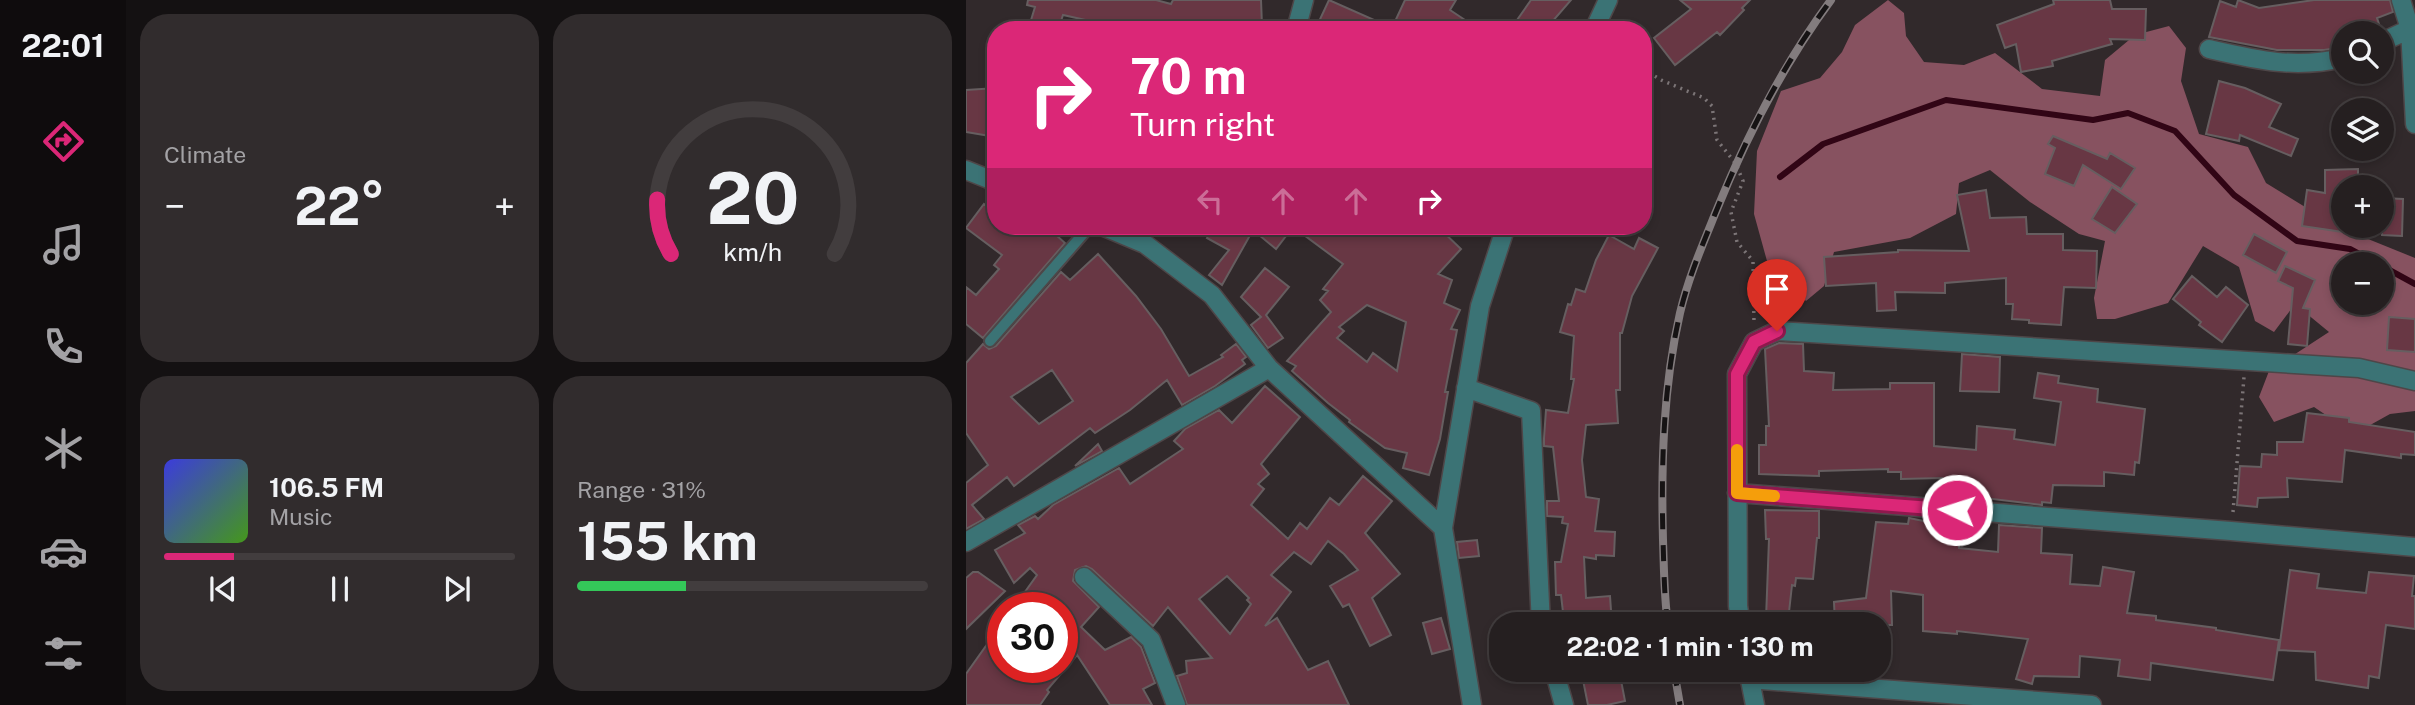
<!DOCTYPE html>
<meta charset="utf-8">
<style>
:root{--surface:#251f20;--page:#312c2d;--text:#f1f3f6;--muted:#a3a2a5;--line:#423d3e;--accent:#db2777}
body{margin:0;font-family:"Public Sans",sans-serif;background:var(--page);color:var(--text);height:100vh;display:flex;flex-direction:column;font-size:26px;white-space:nowrap}
*{box-sizing:border-box;margin:0}
p{font-size:23px;color:var(--muted)}
.icon{flex:none;width:38px;height:38px;fill:none;stroke:currentColor;stroke-width:2;stroke-linecap:round;stroke-linejoin:round}
.map{position:relative;flex:1;overflow:hidden}
.drawer{display:flex;flex-direction:column;gap:14px;padding:14px;background:#141112;width:840px}
.drawer>*{flex:none}
.guide{position:absolute;left:21px;top:21px;width:665px;height:214px;border-radius:28px;box-shadow:0 4px 10px #0003,0 0 0 2px var(--line);background:#db2777;color:#fff;overflow:hidden}
.fabs{position:absolute;left:1365px;top:21px;display:grid;gap:14px}
.fabs a{display:grid;place-items:center;width:63px;height:63px;border-radius:50%;background:var(--surface);box-shadow:0 4px 10px #0003,0 0 0 2px var(--line);font-size:35px}
.speed{position:absolute;left:21px;top:592px;display:flex;gap:14px;font-size:35px;font-weight:700;text-align:center}
.speed>*{display:grid;place-content:center;width:91px;height:91px;border-radius:50%;background:var(--surface);box-shadow:0 4px 10px #0003,0 0 0 2px var(--line);line-height:1}
.speed .limit{border:10px solid #d22;background:#fff;color:#111}
.pin{position:absolute;display:grid;place-items:center;width:60px;height:60px;color:#fff;margin:-72px -30px;border-radius:50% 50% 50% 0;rotate:-45deg;box-shadow:0 0 7px #0007}
.pin .icon{rotate:45deg}
.me{position:absolute;width:77px;margin:-38px;rotate:274deg;stroke-linejoin:round;filter:drop-shadow(0 0 5px #0008)}
.turn{display:flex;align-items:center;gap:24px;height:147px;padding:0 28px;font-size:32px}
.turn .icon{width:91px;height:91px;stroke-width:2.5}
.turn b{display:block;font-size:49px;line-height:60px}
.lanes{display:flex;align-items:center;height:66px;padding:0 28px;background:#0003;justify-content:center;gap:35px;direction:ltr}
.lanes .off{opacity:.35}
.big{font-size:52px;font-weight:700;line-height:1.1}
.drawer .card{flex:1;display:flex;flex-direction:column;justify-content:center;gap:10px;min-width:0;padding:0 24px;border-radius:28px;background:var(--page)}
.drawer .dial{align-items:center;gap:0}
.dial svg{height:182px;overflow:visible;fill:none;stroke:var(--line);stroke-width:7;stroke-linecap:round;text-anchor:middle}
.dial text{fill:var(--text);stroke:none}
.song{display:flex;align-items:center;gap:21px}
.cover{width:84px;height:84px;border-radius:10px;background:linear-gradient(135deg,hsl(240 70% 55%),hsl(100 70% 35%))}
.played{height:7px;border-radius:4px;background:linear-gradient(90deg,var(--accent) 20%,var(--line) 20%)}
.keys{display:flex;justify-content:space-around;direction:ltr}
.heat{display:flex;justify-content:space-between;align-items:center;font-size:38px;direction:ltr}
.charge{height:10px;border-radius:5px;background:linear-gradient(90deg,#34c759 31%,var(--line) 0)}
.drawer .tiles{flex:1;display:grid;gap:14px;grid-template-columns:repeat(2,1fr)}
.trip{position:absolute;left:523px;top:612px;width:402px;height:70px;border-radius:28px;background:var(--surface);box-shadow:0 4px 10px #0003,0 0 0 2px var(--line);font-weight:700;line-height:70px;text-align:center}
main{display:flex;flex:1;min-height:0}
.tab-bar{display:flex;flex-direction:column;width:126px;justify-content:space-around;align-items:center;background:#0f0c0d;color:var(--muted)}
.tab-bar .icon{width:49px;height:49px}
.tab-bar .current{color:var(--accent)}
.tab-bar b{font-size:32px;color:var(--text)}
.map>svg:first-child{display:block}
</style>
<main>
<nav class="tab-bar">
<b>22:01</b>
<svg class="icon current" aria-label="directions" viewBox="0 0 24 24"><path d="M12 3l9 9-9 9-9-9zM9 14v-3h6M13 9l2 2-2 2"/></svg>
<svg class="icon" aria-label="music" viewBox="0 0 24 24"><path d="M9 18V5l10-2v13"/><circle cx="6" cy="18" r="3"/><circle cx="16" cy="16" r="3"/></svg>
<svg class="icon" aria-label="phone" viewBox="0 0 24 24"><path d="M5 4h4l2 5-3 2q2 4 5 5l2-3 5 2v4C11 20 4 13 5 4z"/></svg>
<svg class="icon" aria-label="climate" viewBox="0 0 24 24"><path d="M12 3v18M4 7l16 10M4 17L20 7"/></svg>
<svg class="icon" aria-label="car" viewBox="0 0 24 24"><path d="M5 17H2v-5l4-1 3-4h7l3 4 3 1v5h-3M9 17h6M6 11h13"/><circle cx="7" cy="17" r="2"/><circle cx="17" cy="17" r="2"/></svg>
<svg class="icon" aria-label="filters" viewBox="0 0 24 24"><path d="M4 7h16M4 17h16"/><circle cx="9" cy="7" r="2"/><circle cx="15" cy="17" r="2"/></svg>
</nav>
<section class="drawer">
<div class="tiles">
<div class="card"><p>Climate</p>
<div class="heat"><a>−</a><b class="big">22°</b><a>+</a></div>
</div>
<div class="card dial"><svg viewBox="0 0 100 80">
<path d="M14 69A42 42 0 1 1 86 69"/>
<path d="M14 69A42 42 0 0 1 8 45" stroke="#db2777"/>
<text x="50" y="56" font-size="32" font-weight="700">20</text>
<text x="50" y="72" font-size="11">km/h</text>
</svg></div>
<div class="card">
<div class="song"><i class="cover"></i><div><b>106.5 FM</b><p>Music</p></div></div>
<div class="played"></div>
<div class="keys"><svg class="icon" aria-label="previous" viewBox="0 0 24 24"><path d="M18 5L8 12l10 7zM5 5v14"/></svg><svg class="icon" aria-label="pause" viewBox="0 0 24 24"><path d="M8 5v14M16 5v14"/></svg><svg class="icon" aria-label="next" viewBox="0 0 24 24"><path d="M6 5l10 7-10 7zM19 5v14"/></svg></div>
</div>
<div class="card"><p>Range · 31%</p><b class="big">155 km</b><div class="charge"></div></div>
</div>
</section>
<div class="map">
<svg width="1449" height="705" viewBox="0 0 1449 705">
<rect width="100%" height="100%" fill="#31292b"/>
<!-- forest -->
<path fill="#875260" fill-rule="evenodd" d="M922,0L938,13L940,36L958,62L998,65L1029,53L1076,89L1134,96L1139,60L1169,35L1203,26L1220,48L1215,81L1233,134L1282,147L1300,183L1370,226L1449,258V411L1424,414L1388,434L1348,407L1308,422L1293,397L1303,371L1363,332L1329,304L1308,332L1289,321L1273,267L1237,246L1202,303L1149,319H1131L1128,298L1139,241L1113,234L1064,202L1024,170L993,183L990,214L944,238L868,252L858,286L840,301L801,261L788,214L791,151L815,91L854,78L876,52L889,25ZM1377,264H1416V303H1377Z"/>
<g fill="none" stroke-linecap="round" stroke-linejoin="round">
<!-- stream -->
<path stroke="#310515" stroke-width="6" d="M814,177L857,144L980,100L1127,120L1162,113L1209,131L1268,195L1331,241L1384,249L1412,264
M1416,266L1449,284"/>
</g>
<!-- building -->
<path fill="#683744" stroke="#665e60" stroke-width="2" fill-rule="evenodd" d="M62,0H190L205,4L207,0H295L296,26L261,28L262,30H164L97,15L92,30H62L69,7L61,5Z
M363,0L426,28L439,0H490L484,10L514,30H349Z
M565,0H605L579,30H544Z
M714,0H784L776,8L778,10L754,35L751,32L709,65L688,38L725,9Z
M1087,0H1144L1146,9H1180L1179,40L1144,39L1146,44L1086,61L1087,66L1055,72L1050,44L1039,48L1031,25L1088,4Z
M1272,0L1293,8L1348,0H1424L1427,12L1411,18L1415,30L1409,33H1377V47L1358,50H1311L1243,37L1254,1L1270,7Z
M1253,81L1279,88L1315,104L1303,127L1332,139L1325,156L1274,135L1273,141L1240,134Z
M30,88V137L0,132V90Z
M1087,136L1141,159L1144,153L1169,168L1155,189L1117,165L1108,186L1079,174L1089,148L1082,144Z
M1392,169V187H1377V232L1336,226L1341,190L1359,193V170Z
M1146,187L1171,204L1149,233L1126,219Z
M1020,190L1024,218L1060,217L1061,234H1097V250L1131,251L1130,288L1098,287L1095,325L1063,323V320L1046,319L1047,304H1040V278L979,283V293L929,292L930,310L911,311L910,283L860,286L858,257L932,252V250L1003,251L991,195Z
M1416,198L1437,199L1436,236L1416,235Z
M18,204L30,213V226H47L56,233L61,226H80L99,243L17,338L0,324V287L10,295L33,269L28,265L36,255L0,228Z
M248,226H471L495,249L472,274L486,280L478,303L494,310L485,329L491,330L479,392H482L474,439L463,475L437,468L441,453L419,448L383,422L384,420L362,403L326,371L330,366L321,361L365,312L354,300L362,291L357,289L377,264L327,227L310,249L287,230L256,285L243,275L263,250L241,238ZM401,305L440,322L431,371L407,353L401,362L371,338L378,331L373,327Z
M1288,234L1321,252L1310,273L1277,255Z
M643,235L668,249L673,238L692,248L666,296L656,333H654V390H650L652,423L620,425L616,460L620,497L633,499L629,531L649,532L648,556L630,555V559L618,557L620,598L644,596L646,625H621L619,611L597,612L595,595H590L589,562H595L602,524L596,523L597,517L581,516V501H593L587,447L578,446V438L580,410L602,413L608,379H605L608,336L594,332L602,304L605,305L610,289L619,292L630,260Z
M132,254L170,296L195,329L223,376L257,357L255,355L270,344L280,357L276,360L279,364L249,386L216,405L201,380L164,410L129,433L124,428L48,486L41,477L6,505L18,519L0,529V483L22,465L0,433V363L17,344L23,349L30,346L95,272L104,280ZM86,370L107,401L73,424L45,397Z
M800,264L826,269L822,296L795,291Z
M1319,266L1349,280L1337,308L1344,309L1341,346L1322,344L1327,288L1312,281Z
M299,268L323,287L300,315L317,338L302,348L285,325L295,317L275,297Z
M1226,276L1251,297L1260,287L1282,305L1256,342L1233,325L1235,322L1207,299Z
M1423,317L1449,319V352L1421,350Z
M813,343L837,344L838,371L868,373L867,390L924,389V383H968V446L1010,450L1011,426L1049,430L1048,439L1089,445L1095,402L1068,398L1072,373L1093,376L1092,383L1132,389L1131,402L1179,409L1173,463L1169,462L1168,475L1138,472V486L1087,485L1085,503L1076,502V505L1010,497L1011,487L975,483L976,478L935,479V472H922V469L853,471V476L793,474V445H800V426H803L799,349Z
M996,354L1034,357L1033,392L994,391Z
M299,386L334,417L295,464L303,474L292,484L298,489L285,505L322,539L334,523L341,529L364,498L373,505L397,476L426,501L399,533L434,574L406,598L425,635L404,646L383,604L377,607L364,586L392,570L378,554L362,541L345,564L328,552L305,575L325,592L299,626L311,618L342,670L362,661L383,705H221L211,676L221,673L220,661L246,658L202,607L187,626L126,569L120,566L109,570L107,581L133,607L115,627L139,650L165,637L175,647L189,683L177,689L186,705H144L111,655L81,690L83,692L74,705H0V674L37,622V667H96V607H62L56,596L71,575L64,568L48,583L29,550L59,533L52,525L69,516L72,519L87,505L153,468L164,484L217,449L208,441L219,429L253,410L266,423ZM261,576L283,598L281,600L285,604L264,634L233,599Z
M1341,413L1383,418V422L1449,432V455L1435,454V458L1379,450L1376,482L1321,478L1322,497L1292,498L1291,507L1271,505L1274,466L1295,467L1296,454L1311,455V442H1337Z
M132,444L136,451L109,466Z
M799,510L853,511V538H851L847,579L830,578L829,586L826,585L822,621L800,619L803,539H800Z
M943,518L972,524L993,525V548L1032,552L1033,525L1076,528L1075,553L1106,555L1104,584L1134,586L1137,567L1168,572L1161,613L1190,616V620L1250,628V630L1313,640L1307,680L1185,663L1184,680L1152,676L1154,660L1114,656L1113,677L1068,676L1066,684L1050,679L1062,639L991,631V634L957,631V595L925,591L926,625H869L868,602L900,598L910,522L942,524Z
M511,540L513,556L493,558L491,542Z
M1324,570L1353,574L1351,588L1400,593L1403,572L1448,576L1446,596H1449V629L1420,625L1413,678L1403,676L1402,688L1350,680L1349,652L1313,650Z
M7,572H12L39,591L0,629V578Z
M475,618L484,649L466,654L457,623Z
M615,670H653L659,701L641,705H622Z"/>
<g fill="none" stroke-linecap="round" stroke-linejoin="round">
<!-- lane casing -->
<g stroke="#4e4648" stroke-width="14">
<path id="lane" d="M24,341L124,226"/>
</g>
<!-- street casing -->
<g stroke="#4e4648" stroke-width="21">
<path id="street" d="M1435,0L1444,29L1449,124
M330,30L338,0
M628,30L642,0
M1416,42L1444,29
M1243,49C1291,60 1328,69 1377,58
M0,170L30,182
M136,226L179,244L246,295L303,368L477,528
M500,388L565,411L575,625
M771,493L1265,531L1449,547
M0,542L303,368
M118,577L185,640L210,705
M775,625L772,606L771,374L788,342L811,331L1393,368L1449,381
M588,670L598,705
M782,670L789,705
M783,679L1126,705
M506,705L477,528L514,306L540,226"/>
</g>
<!-- path -->
<path stroke="#7c7577" stroke-width="3.5" stroke-dasharray="2 5" stroke-linecap="butt" d="M677,69L695,80L738,98L746,106L751,140L770,164L777,181L765,212L771,242L787,261L788,323
M1267,512L1278,377"/>
<!-- lane -->
<use href="#lane" stroke="#3b7375" stroke-width="10"/>
<!-- street -->
<use href="#street" stroke="#3b7375" stroke-width="18"/>
<!-- rail casing -->
<g stroke="#837c7e" stroke-width="8">
<path id="rail" d="M702,625C698,597 698,568 697,540C695,465 697,387 714,313C722,279 736,246 749,214C780,137 816,66 865,0
M708,670L714,705"/>
</g>
<!-- rail -->
<use href="#rail" stroke="#161314" stroke-width="5" stroke-dasharray="16" stroke-linecap="butt"/>
</g>
<g fill="none" stroke-linecap="round" stroke-linejoin="round">
<!-- route casing -->
<g stroke="#8e194d" stroke-width="18">
<path id="route" d="M811,331L788,342L771,374V493L991,510"/>
</g>
<!-- route -->
<use href="#route" stroke="#db2777" stroke-width="12"/>
<!-- slow -->
<path stroke="#f59e0b" stroke-width="12" d="M771,450V493L808,496"/>
</g>
</svg>
<div class="fabs">
<a><svg class="icon" aria-label="search" viewBox="0 0 24 24"><circle cx="10" cy="10" r="6"/><path d="M15 15l6 6"/></svg></a>
<a><svg class="icon" aria-label="layers" viewBox="0 0 24 24"><path d="M12 4l9 5-9 5-9-5zM3 14l9 5 9-5"/></svg></a>
<a>+</a>
<a>−</a>
</div>
<div class="speed"><div class="limit">30</div></div>
<div class="pin" style="left:811px;top:331px;background:#d93025"><svg class="icon" aria-label="arrive" viewBox="0 0 24 24"><path d="M6 21V4h12l-3 4 3 4H6"/></svg></div>
<svg class="me" style="left:991px;top:510px" viewBox="-20 -20 40 40"><circle r="17" fill="#db2777" stroke="#fff" stroke-width="3"/><path d="M0-11L8 9 0 5-8 9z" fill="#fff"/></svg>
<div class="trip">22:02 · 1 min · 130 m</div>
<div class="guide">
<div class="turn"><svg class="icon" aria-label="right" viewBox="0 0 24 24"><path d="M7 20v-9h11M14 6l5 5-5 5"/></svg><div><b>70 m</b>Turn right</div></div>
<div class="lanes"><svg class="icon off" aria-label="left" viewBox="0 0 24 24"><path d="M17 20v-9H6M10 6l-5 5 5 5"/></svg><svg class="icon off" aria-label="ahead" viewBox="0 0 24 24"><path d="M12 20V5M6 11l6-6 6 6"/></svg><svg class="icon off" aria-label="ahead" viewBox="0 0 24 24"><path d="M12 20V5M6 11l6-6 6 6"/></svg><svg class="icon" aria-label="right" viewBox="0 0 24 24"><path d="M7 20v-9h11M14 6l5 5-5 5"/></svg></div>
</div>
</div>
</main>
